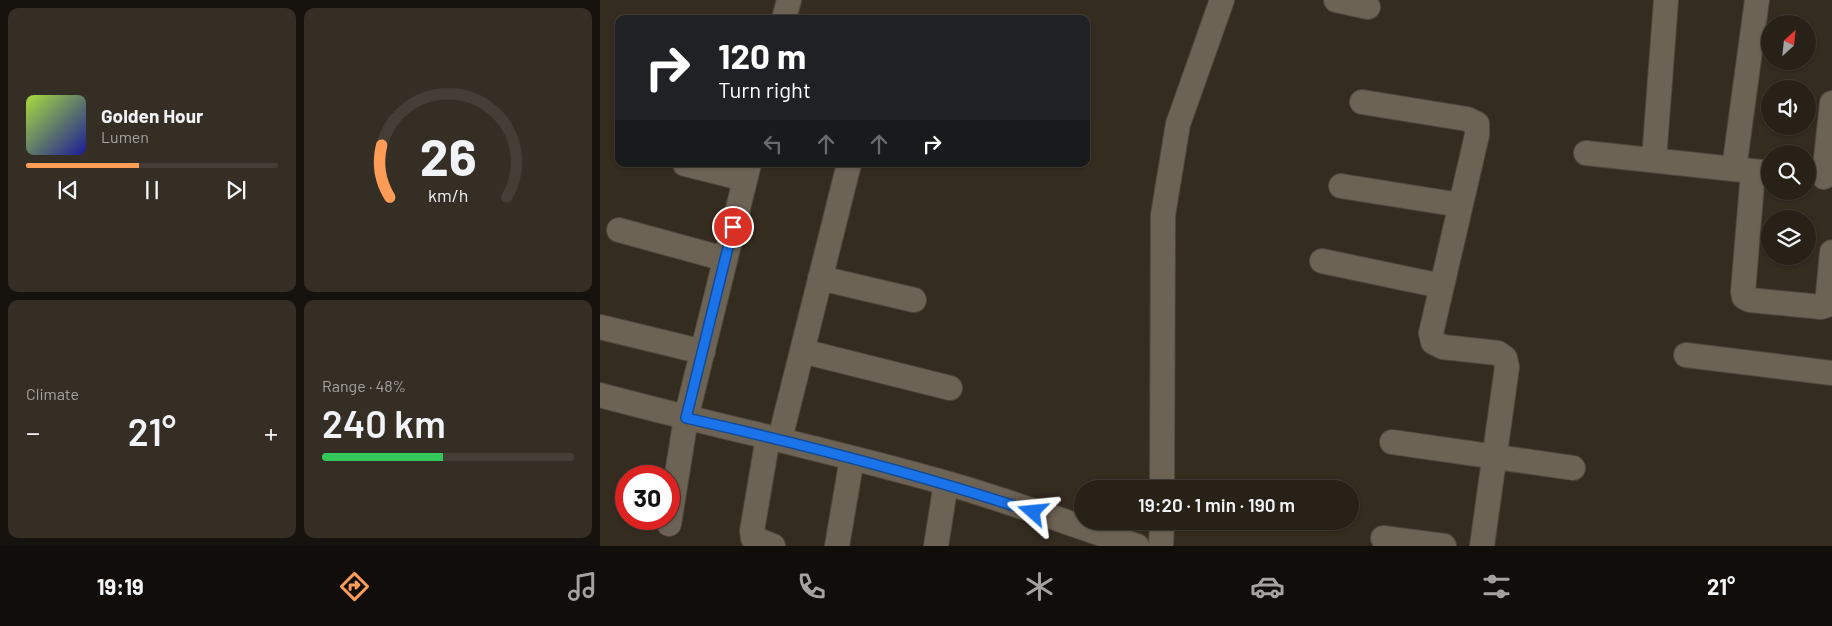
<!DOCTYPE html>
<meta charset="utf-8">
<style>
:root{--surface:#282118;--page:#342e25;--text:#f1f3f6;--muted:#a5a3a2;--line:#443e37;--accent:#fd9c56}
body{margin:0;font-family:Barlow,sans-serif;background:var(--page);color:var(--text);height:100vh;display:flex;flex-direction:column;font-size:19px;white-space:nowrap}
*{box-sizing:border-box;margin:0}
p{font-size:16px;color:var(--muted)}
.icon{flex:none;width:28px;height:28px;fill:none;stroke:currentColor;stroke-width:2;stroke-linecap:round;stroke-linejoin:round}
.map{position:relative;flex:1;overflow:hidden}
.side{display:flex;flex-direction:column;gap:8px;padding:8px;background:#16120d;width:600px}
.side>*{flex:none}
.banner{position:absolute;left:15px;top:15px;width:475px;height:152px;border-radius:10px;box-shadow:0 1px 4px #0004,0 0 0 1px var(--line);background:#202124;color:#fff;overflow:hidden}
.needle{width:32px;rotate:27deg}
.tools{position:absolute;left:1161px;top:15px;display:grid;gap:10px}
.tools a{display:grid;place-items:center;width:55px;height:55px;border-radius:50%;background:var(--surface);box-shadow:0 1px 4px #0004,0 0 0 1px var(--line);font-size:25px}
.speed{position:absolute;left:15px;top:465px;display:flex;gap:10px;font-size:25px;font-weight:700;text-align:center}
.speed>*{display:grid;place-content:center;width:65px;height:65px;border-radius:50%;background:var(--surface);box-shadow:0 1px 4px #0004,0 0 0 1px var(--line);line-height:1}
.speed .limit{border:8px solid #d22;background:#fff;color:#111}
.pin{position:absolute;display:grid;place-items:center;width:42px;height:42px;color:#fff;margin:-21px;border:2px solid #fff;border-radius:50%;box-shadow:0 1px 5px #0007}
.me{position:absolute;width:55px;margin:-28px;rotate:288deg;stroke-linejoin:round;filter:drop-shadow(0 0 4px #0008)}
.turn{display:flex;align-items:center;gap:18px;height:105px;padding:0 20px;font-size:22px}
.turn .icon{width:65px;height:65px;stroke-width:2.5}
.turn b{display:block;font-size:35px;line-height:42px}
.lanes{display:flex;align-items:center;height:48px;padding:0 20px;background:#0003;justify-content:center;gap:25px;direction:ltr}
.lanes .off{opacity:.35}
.big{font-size:38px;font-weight:600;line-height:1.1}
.side .tile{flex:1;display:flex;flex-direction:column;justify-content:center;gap:8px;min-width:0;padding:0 18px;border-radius:10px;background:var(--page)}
.side .dial{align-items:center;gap:0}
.dial svg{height:130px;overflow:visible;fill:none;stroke:var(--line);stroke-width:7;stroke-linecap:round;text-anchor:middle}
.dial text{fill:var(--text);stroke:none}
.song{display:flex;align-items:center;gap:15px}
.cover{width:60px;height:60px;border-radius:8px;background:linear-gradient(135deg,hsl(80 70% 55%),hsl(240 70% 35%))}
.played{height:5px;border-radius:2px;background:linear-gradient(90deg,var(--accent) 45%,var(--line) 45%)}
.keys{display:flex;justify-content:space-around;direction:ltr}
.heat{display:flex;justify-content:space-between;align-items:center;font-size:28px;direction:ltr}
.charge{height:8px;border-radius:4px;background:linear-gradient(90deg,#34c759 48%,var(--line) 0)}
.side .tiles{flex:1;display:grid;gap:8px;grid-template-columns:repeat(2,1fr)}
.trip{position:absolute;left:474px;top:480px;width:285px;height:50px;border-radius:25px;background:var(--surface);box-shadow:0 1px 4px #0004,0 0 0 1px var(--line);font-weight:600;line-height:50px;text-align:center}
.tabs{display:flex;height:80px;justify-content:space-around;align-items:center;background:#100d0a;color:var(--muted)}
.tabs .icon{width:35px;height:35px}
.tabs .active{color:var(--accent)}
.tabs b{font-size:22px;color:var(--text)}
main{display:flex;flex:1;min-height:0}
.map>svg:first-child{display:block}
</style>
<main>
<section class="side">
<div class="tiles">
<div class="tile">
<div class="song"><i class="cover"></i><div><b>Golden Hour</b><p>Lumen</p></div></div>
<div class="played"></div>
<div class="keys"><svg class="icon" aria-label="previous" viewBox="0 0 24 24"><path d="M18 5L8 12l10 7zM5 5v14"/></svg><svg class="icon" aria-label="pause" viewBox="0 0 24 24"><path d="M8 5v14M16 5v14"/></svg><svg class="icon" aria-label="next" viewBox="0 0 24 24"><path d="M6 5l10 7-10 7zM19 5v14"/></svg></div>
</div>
<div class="tile dial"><svg viewBox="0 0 100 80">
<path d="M14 69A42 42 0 1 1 86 69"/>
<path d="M14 69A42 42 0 0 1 9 37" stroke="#fd9c56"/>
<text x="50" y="56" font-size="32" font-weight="700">26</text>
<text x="50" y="72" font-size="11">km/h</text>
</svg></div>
<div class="tile"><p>Climate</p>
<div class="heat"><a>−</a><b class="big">21°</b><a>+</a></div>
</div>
<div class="tile"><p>Range · 48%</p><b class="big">240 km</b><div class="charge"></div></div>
</div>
</section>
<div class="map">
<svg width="1232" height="546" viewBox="0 0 1232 546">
<rect width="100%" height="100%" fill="#352c20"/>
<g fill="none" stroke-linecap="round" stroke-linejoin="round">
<!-- minor casing -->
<g stroke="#50483e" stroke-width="26">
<path id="minor" d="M736,0L768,7
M184,19L189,0
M762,102L867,119L877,124V135L831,333L833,342L843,347L898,353L905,358L907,367L882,546
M986,153L1170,173
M1054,160L1066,0
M85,164L145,179
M1134,169L1157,0
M1153,172L1143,292L1144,297L1150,300L1221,307L1227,305L1232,252
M1224,177L1232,103
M741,186L860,205
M19,230L125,259
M722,261L841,286
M220,278L314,300
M0,327L103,352
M202,351L350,388
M1086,355L1232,373
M0,395C115,426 231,450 346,483C410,501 473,525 537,546
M168,437L152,531L153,538L173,546
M180,439L249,164
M792,442L973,468
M562,489L563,215L578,124L622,0
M69,524L86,418L149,164
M783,538L844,546
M237,546L252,458
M336,546L346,483
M561,546L562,521"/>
</g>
<!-- minor -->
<use href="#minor" stroke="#6d6355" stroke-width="24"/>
</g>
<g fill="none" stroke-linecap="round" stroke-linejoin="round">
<!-- route casing -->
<g stroke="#114b97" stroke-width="12">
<path id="route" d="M133,227L86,418C203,444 319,474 433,512"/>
</g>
<!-- route -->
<use href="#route" stroke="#1a73e8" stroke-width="9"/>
</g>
</svg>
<div class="tools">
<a><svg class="needle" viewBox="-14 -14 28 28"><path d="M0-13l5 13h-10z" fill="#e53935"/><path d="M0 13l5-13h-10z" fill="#a5a3a2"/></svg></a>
<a><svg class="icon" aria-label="sound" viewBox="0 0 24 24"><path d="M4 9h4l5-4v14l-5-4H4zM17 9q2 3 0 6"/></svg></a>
<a><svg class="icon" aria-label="search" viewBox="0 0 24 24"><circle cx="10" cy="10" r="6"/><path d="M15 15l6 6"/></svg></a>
<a><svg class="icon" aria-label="layers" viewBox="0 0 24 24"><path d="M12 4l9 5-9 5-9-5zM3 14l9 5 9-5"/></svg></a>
</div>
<div class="speed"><div class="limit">30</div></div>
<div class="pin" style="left:133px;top:227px;background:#d93025"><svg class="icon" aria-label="arrive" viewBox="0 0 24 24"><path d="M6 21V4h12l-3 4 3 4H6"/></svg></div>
<svg class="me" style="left:433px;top:512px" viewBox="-20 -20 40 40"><path d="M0-17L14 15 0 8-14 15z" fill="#1a73e8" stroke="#fff" stroke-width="4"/></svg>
<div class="trip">19:20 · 1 min · 190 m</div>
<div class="banner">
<div class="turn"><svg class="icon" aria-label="right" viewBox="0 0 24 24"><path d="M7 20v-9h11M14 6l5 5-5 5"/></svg><div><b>120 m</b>Turn right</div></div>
<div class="lanes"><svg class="icon off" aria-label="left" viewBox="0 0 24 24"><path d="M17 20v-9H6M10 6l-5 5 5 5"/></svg><svg class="icon off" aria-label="ahead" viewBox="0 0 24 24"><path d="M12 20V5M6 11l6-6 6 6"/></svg><svg class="icon off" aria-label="ahead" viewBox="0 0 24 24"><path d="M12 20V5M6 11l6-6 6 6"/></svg><svg class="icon" aria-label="right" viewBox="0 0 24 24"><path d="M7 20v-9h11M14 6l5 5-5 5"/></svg></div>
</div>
</div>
</main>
<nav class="tabs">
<b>19:19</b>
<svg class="icon active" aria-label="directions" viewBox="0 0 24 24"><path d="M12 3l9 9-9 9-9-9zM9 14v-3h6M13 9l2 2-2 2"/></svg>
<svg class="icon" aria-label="music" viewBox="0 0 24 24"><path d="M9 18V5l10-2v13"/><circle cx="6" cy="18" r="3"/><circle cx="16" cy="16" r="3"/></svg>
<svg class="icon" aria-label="phone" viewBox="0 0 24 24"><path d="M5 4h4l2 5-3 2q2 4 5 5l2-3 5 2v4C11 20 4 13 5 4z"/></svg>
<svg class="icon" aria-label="climate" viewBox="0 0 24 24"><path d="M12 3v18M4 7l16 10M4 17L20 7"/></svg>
<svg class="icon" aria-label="car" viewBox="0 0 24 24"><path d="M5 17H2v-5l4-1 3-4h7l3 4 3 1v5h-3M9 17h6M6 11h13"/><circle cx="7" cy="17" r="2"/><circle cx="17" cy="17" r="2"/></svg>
<svg class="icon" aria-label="filters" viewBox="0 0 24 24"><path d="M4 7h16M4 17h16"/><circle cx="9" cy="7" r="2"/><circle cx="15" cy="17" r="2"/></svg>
<b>21°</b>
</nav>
